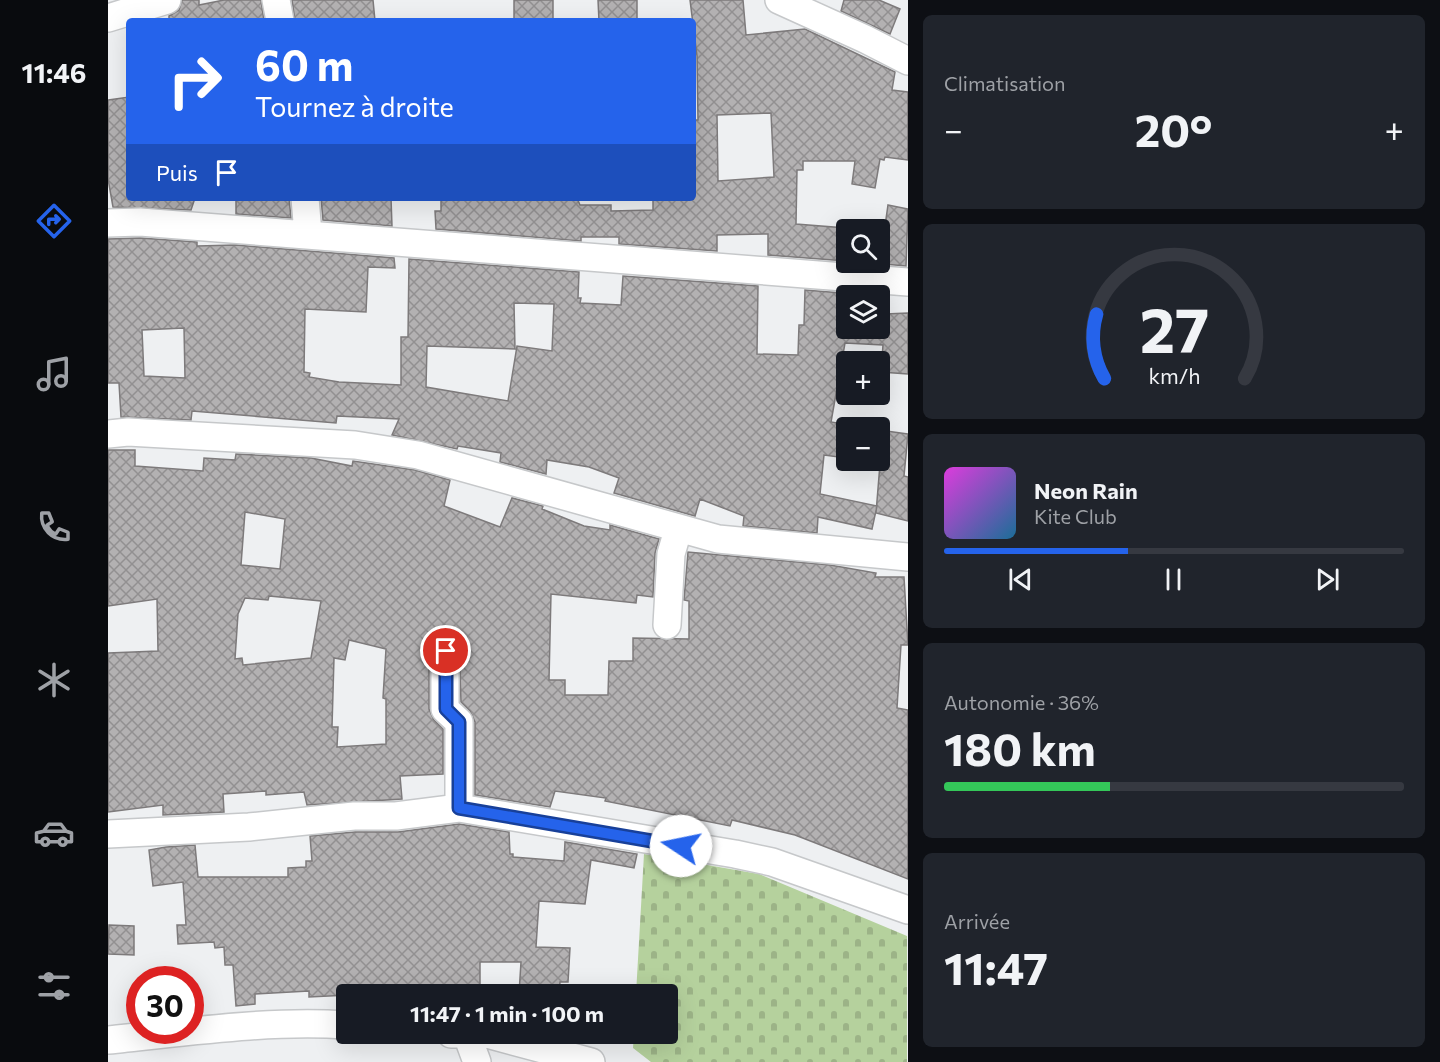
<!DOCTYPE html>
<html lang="fr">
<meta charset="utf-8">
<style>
:root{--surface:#171b24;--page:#20242c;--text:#f1f3f6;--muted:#9ea1a6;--line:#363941;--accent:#2563eb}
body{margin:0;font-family:Commissioner,sans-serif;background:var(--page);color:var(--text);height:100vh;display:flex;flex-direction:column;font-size:22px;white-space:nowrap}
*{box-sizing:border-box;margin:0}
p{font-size:20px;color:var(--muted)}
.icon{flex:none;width:33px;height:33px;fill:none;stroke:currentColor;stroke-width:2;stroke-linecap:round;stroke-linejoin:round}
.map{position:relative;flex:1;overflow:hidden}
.sheet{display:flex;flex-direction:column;gap:15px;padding:15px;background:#0d0f14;width:532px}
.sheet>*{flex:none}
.guide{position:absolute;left:18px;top:18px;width:570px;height:183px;border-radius:6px;box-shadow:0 6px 24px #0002;background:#2563eb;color:#fff;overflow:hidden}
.fabs{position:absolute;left:728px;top:219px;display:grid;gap:12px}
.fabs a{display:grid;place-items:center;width:54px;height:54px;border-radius:6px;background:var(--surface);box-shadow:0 6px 24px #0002;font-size:30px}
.speed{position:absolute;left:18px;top:966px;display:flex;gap:12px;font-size:30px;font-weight:700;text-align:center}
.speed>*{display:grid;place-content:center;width:78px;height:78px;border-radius:50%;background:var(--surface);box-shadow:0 6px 24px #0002;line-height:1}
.speed .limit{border:9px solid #d22;background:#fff;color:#111}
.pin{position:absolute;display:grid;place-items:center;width:51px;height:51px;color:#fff;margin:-26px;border:3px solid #fff;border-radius:50%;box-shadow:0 2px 6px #0007}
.me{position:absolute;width:66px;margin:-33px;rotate:281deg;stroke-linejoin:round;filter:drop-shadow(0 0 4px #0008)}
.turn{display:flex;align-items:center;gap:21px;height:126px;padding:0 30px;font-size:27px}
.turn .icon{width:78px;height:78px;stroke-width:2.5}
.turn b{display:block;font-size:42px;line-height:51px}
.then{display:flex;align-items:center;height:57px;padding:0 30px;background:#0003;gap:12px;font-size:22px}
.big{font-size:45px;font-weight:700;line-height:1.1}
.sheet .tile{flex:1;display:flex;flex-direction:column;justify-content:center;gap:9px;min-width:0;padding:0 21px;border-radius:9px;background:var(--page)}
.sheet .dial{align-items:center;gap:0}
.dial svg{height:156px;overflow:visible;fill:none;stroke:var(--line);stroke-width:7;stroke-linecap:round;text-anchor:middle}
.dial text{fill:var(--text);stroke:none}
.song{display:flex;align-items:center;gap:18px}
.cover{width:72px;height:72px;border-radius:9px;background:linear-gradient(135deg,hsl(300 70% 55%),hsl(200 70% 35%))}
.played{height:6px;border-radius:3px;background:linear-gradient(90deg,var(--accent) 40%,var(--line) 40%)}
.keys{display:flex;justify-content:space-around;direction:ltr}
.heat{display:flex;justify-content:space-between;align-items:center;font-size:33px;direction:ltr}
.charge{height:9px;border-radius:4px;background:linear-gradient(90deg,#34c759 36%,var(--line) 0)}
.trip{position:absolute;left:228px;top:984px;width:342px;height:60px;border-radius:6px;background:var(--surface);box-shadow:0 6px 24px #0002;font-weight:700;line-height:60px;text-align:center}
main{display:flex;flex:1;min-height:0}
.tab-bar{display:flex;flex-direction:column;width:108px;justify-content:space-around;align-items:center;background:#090b0e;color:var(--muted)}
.tab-bar .icon{width:42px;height:42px}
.tab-bar .selected{color:var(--accent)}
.tab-bar b{font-size:27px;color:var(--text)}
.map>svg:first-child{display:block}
</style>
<main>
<nav class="tab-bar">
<b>11:46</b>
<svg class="icon selected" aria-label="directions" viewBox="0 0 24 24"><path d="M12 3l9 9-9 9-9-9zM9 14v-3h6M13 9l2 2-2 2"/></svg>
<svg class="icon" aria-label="music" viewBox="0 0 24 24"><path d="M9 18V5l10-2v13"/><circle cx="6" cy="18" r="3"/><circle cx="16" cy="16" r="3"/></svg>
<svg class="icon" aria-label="phone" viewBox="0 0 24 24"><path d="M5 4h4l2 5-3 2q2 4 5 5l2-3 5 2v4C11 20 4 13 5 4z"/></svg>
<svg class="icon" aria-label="climate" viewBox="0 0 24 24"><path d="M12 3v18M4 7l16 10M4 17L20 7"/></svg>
<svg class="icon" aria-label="car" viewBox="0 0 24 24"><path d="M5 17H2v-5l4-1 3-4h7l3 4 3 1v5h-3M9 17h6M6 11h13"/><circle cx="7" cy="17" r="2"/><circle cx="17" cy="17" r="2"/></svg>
<svg class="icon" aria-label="filters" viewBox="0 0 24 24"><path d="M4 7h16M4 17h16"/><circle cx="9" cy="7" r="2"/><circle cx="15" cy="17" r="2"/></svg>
</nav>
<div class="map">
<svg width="800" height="1062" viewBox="0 0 800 1062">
<defs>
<pattern id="cemetery-stones" width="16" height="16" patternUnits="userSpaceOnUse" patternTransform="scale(1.5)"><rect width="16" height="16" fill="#b5d19d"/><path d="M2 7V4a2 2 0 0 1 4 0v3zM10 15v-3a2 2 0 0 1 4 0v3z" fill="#9cb387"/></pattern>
<pattern id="building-cross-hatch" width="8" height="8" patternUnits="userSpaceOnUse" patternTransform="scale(1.5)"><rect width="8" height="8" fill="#b3b1b2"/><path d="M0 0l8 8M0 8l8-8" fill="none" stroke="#929091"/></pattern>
</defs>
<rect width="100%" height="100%" fill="#eef0f2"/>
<!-- cemetery -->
<path fill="url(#cemetery-stones)" d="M536,854L651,874L799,936V1062H543L525,1048L526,1034H560V994H528Z"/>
<!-- building -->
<path fill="url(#building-cross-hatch)" stroke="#7d7a7b" stroke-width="1.5" fill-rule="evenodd" d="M74,0H91V5L116,0H153L156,21H61V16L71,10Z
M184,0H265L267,21H187Z
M406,0H445V21H406Z
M490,0H529V21H491Z
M582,0H635L638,35L697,29L787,72L784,90L800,92V160L777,157L776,160L772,159L767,188L744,184L747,161H695V170H689L688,224L738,228V261L660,255V234L609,235V251L511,244V237H473V241L328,229L327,211H333V198H469L472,205H503V211L545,210V198H585V120H590L589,56ZM663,113L666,177L610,181L609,115Z
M736,0H771L792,9L782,34L733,11Z
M21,97V198H87L83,210L5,207L0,179V100Z
M128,198H181L183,218L128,214Z
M213,198H283L284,226L215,220Z
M780,205L800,209L798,266L753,262H771V233H776Z
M32,238L89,242V246L128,245L286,258L287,268L260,267L258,312L197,309L196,372L202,373L201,377L231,382L293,385V337H300L301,259L471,272L470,298H473L472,303L513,305L515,276L650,286L649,354L690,355L691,325H696L697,290L771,296H738V328H771V296H778L777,314L800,313V374L773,372L775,345L737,343L723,422L757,428H738V458L716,455L712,494L769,506L764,529L710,517L709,533L635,526L636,516L592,499L587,516L506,493L511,478L481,467L439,460L438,474L392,462L393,453L350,446L349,449L284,435L291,419L229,416L228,423L84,411L83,420L13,417L11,383H0V239ZM406,303L446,304L444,351L409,346L400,401L318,387L319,346L407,349ZM76,328L77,378L36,376L34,330Z
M771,430L800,434L796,476L800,477V521L768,513L772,464L752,460H771Z
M0,450H27V466L95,471L96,458L127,460L128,454L203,458L244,466L245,461L307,470L342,480L336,506L392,527L404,498L435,506L434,509L476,526L502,530V525L551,539L547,553L545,597L529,595L528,603L443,594L441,680H457V695H500L501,661H525V638L581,639V601L576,600L580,552L722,565L768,573L767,577H796L800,645H793L789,708L800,710V879L687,835L624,820L622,826L497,801L498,798L447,791L442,807L367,795V722L362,711L353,702L351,644L338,635L329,638L321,651V709L326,720L335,729V774L292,776L294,799L199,805L196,792L158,795V791L115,794L116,812L55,815V805L0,812V653L50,651L49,599L0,606ZM137,512L177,519L172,569L133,565ZM161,596L213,601L203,658L135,665L134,658L127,659L130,614L137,598L160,600ZM241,640L278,649L275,698L278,699V744L229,747L230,727H224L226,658L237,660Z
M351,824L401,832L402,854H405V857L456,861L457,842L529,854L526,868L483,860L477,904L431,901L428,947L462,948L460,982H452L451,994H411L413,962H372V994L282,993L201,997V991L147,994V1004L128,1006L125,965H117L116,947L107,948L106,942L70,944L69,925H78L75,882L45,886L41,850L58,847L87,845L90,877H180V868L198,867V861H204L202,836L247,832H290Z
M1,925L26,926V955L0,954Z"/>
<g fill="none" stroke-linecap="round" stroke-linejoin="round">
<!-- street casing -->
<g stroke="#c6c8ca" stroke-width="30">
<path id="street" d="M168,0L172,21
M671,0L757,39L800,61
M0,18L59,0
M197,198L200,234
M0,223L32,222L800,282
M0,434L20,432L247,445L310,455L610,539L800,557
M559,625L563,554L570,530
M337,651V709L351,722V808
M0,834L141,827L246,816H288L351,808L627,854L664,862L800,910
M343,1034H379L483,1062
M359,1035L369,1062
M0,1040C79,1032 159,1020 238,1025"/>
</g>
<!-- street -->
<use href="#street" stroke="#fff" stroke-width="27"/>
</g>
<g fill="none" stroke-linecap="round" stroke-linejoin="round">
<!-- route casing -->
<g stroke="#184099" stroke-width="15">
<path id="route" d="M338,651V709L351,722V808L573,846"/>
</g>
<!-- route -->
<use href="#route" stroke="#2563eb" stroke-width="10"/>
</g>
</svg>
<div class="fabs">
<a><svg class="icon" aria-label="search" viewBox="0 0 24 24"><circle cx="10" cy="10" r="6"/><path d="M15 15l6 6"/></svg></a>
<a><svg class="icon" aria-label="layers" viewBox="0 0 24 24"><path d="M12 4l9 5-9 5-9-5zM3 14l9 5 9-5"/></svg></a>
<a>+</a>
<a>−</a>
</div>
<div class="speed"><div class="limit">30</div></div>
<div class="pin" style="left:338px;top:651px;background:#d93025"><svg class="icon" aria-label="arrive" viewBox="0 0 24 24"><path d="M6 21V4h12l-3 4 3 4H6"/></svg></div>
<svg class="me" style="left:573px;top:846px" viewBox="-20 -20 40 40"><circle r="19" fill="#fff"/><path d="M0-13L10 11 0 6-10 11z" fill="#2563eb"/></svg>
<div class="trip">11:47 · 1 min · 100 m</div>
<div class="guide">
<div class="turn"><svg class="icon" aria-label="right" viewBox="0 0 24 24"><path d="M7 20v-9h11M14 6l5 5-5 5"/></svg><div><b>60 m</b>Tournez à droite</div></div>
<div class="then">Puis<svg class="icon" aria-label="arrive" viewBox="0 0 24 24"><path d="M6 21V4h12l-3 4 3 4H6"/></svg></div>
</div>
</div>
<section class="sheet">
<div class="tile"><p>Climatisation</p>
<div class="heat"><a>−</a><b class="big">20°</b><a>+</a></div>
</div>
<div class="tile dial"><svg viewBox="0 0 100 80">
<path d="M14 69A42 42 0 1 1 86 69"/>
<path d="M14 69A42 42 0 0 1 10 36" stroke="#2563eb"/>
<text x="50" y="56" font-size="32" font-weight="700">27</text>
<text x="50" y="72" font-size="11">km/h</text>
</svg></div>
<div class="tile">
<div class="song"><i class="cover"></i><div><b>Neon Rain</b><p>Kite Club</p></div></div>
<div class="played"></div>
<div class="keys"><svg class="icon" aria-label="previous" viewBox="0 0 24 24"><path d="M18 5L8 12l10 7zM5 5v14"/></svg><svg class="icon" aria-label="pause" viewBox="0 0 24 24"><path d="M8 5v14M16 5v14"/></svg><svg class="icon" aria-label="next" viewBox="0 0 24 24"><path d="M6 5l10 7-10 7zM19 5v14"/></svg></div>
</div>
<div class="tile"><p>Autonomie · 36%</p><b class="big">180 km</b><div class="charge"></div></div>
<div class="tile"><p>Arrivée</p><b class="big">11:47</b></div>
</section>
</main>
